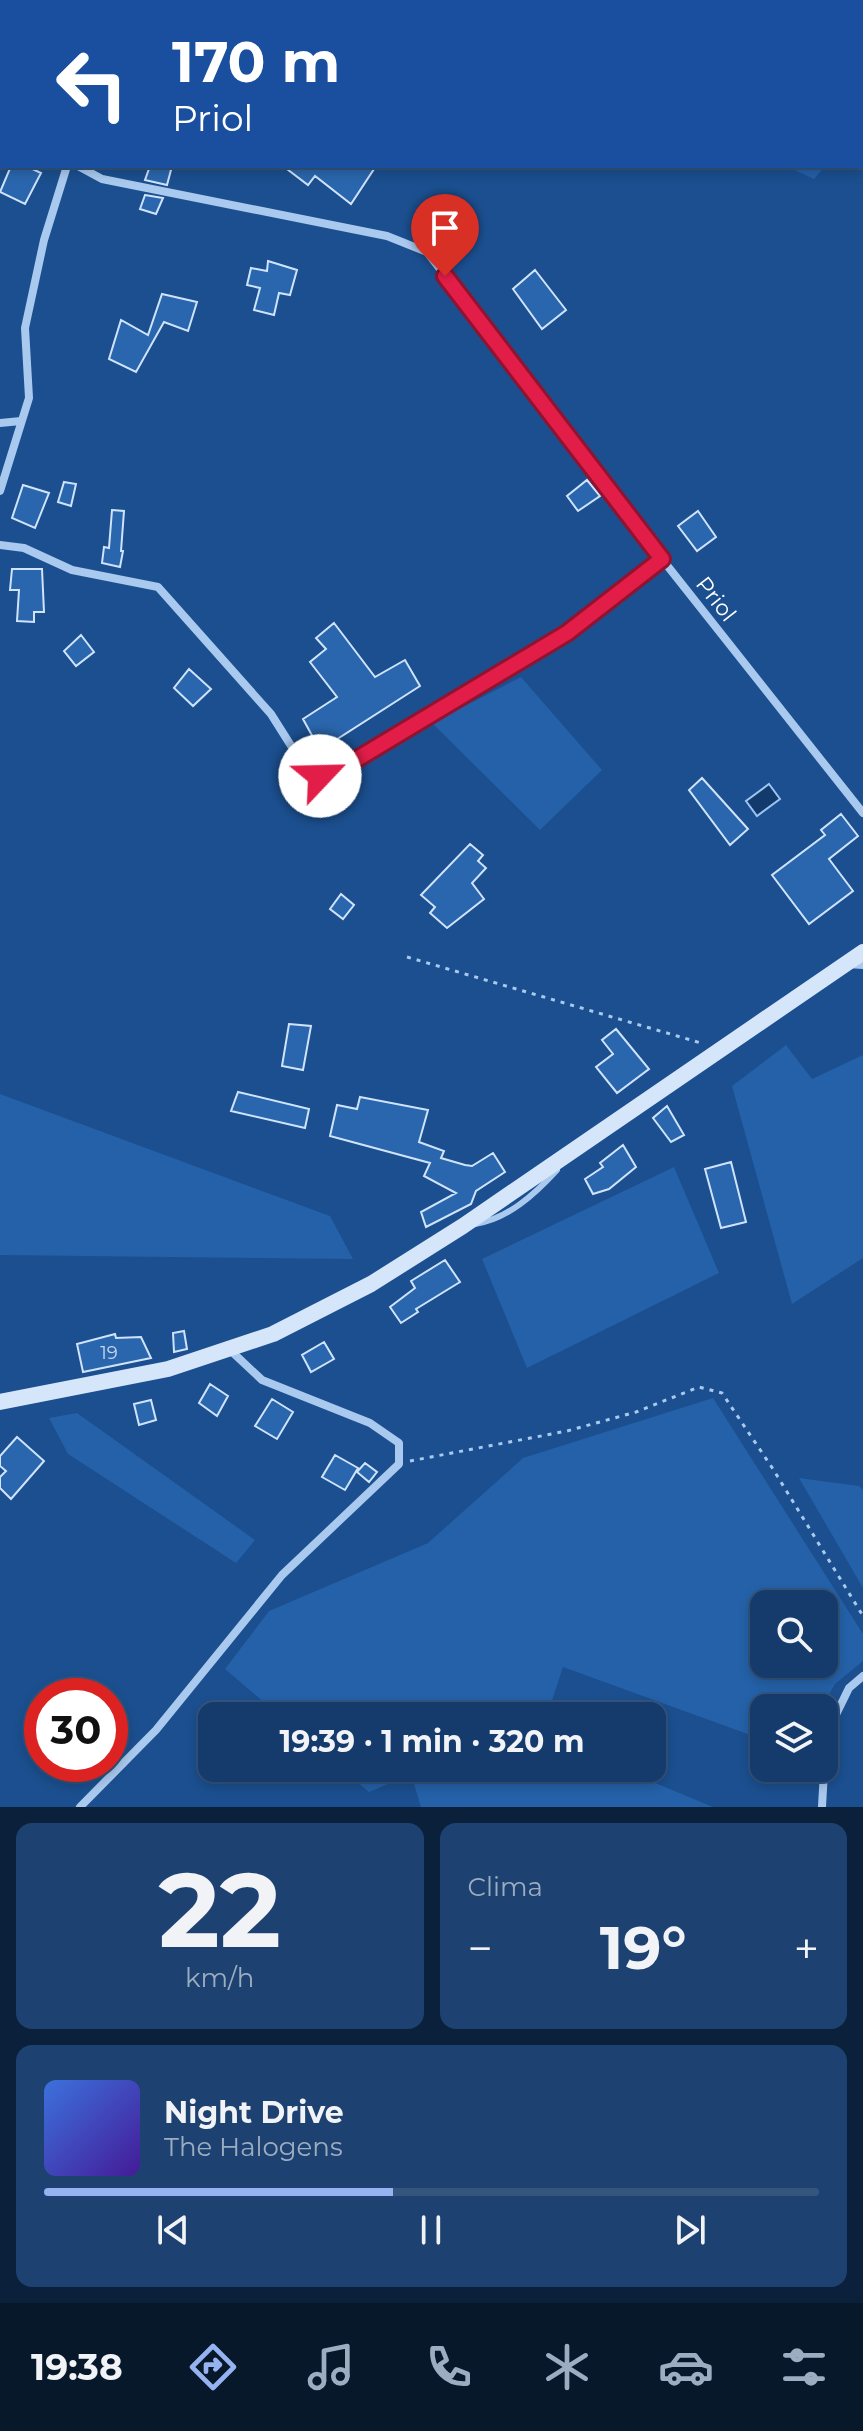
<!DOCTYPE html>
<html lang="es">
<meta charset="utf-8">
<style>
:root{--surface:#143b6b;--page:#1d4271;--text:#f1f3f6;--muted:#9dadc1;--line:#33557e;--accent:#95b2f1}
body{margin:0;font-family:Montserrat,sans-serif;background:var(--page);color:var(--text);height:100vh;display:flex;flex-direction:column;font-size:30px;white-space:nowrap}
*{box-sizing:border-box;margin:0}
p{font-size:26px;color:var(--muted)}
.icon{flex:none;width:44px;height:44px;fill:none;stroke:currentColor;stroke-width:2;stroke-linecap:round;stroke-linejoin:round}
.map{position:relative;height:1807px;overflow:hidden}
.details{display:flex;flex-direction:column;gap:16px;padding:16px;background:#0b203b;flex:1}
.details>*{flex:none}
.top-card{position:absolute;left:0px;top:0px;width:864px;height:168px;box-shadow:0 4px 12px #0003,0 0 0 2px var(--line);background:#1a4fa0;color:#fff;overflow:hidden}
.tools{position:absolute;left:750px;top:1590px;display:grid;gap:16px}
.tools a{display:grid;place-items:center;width:88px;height:88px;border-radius:16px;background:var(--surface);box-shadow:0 4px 12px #0003,0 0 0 2px var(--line);font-size:40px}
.speed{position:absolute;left:24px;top:1678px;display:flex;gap:16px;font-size:40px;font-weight:700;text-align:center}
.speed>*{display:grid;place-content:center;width:104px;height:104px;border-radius:50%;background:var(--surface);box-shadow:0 4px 12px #0003,0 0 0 2px var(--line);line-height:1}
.speed .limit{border:12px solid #d22;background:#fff;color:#111}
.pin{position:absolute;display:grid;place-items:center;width:68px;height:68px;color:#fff;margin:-82px -34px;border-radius:50% 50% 50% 0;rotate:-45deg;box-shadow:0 0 8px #0007}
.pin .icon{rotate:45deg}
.me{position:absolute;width:88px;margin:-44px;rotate:66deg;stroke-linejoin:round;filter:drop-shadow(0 0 6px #0008)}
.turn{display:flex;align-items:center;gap:28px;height:168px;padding:0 40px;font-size:36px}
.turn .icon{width:104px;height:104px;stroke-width:2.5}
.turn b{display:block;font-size:56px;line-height:68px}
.big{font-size:60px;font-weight:700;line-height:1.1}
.details .tile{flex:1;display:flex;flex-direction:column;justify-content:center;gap:12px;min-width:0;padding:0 28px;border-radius:16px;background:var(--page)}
.details .dial{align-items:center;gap:0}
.dial b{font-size:104px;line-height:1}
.song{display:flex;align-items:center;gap:24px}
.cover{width:96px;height:96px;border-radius:12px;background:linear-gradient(135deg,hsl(220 70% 55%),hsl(260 70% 35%))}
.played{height:8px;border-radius:4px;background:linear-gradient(90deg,var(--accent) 45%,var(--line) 45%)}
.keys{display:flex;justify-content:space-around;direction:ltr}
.heat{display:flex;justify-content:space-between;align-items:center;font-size:44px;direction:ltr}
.details .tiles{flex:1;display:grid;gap:16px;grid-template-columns:1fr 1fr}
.tile:last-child{grid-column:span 2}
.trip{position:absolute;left:198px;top:1702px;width:468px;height:80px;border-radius:16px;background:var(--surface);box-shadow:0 4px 12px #0003,0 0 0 2px var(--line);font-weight:700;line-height:80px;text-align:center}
.tabs{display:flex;height:128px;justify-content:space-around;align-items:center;background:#08182b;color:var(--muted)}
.tabs .icon{width:56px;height:56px}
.tabs .current{color:var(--accent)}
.tabs b{font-size:36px;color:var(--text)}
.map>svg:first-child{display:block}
</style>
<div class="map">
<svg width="863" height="1807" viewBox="0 0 863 1807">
<rect width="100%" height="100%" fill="#1b4f8f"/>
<!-- green -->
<path fill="#2461a8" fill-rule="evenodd" d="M786,166H825L814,179Z
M521,677L602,770L540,830L432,723Z
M786,1045L812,1079L863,1055V1258L792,1304L732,1086Z
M0,1094L330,1216L353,1259L0,1255Z
M674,1167L719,1273L527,1368L482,1259Z
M713,1398L863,1634V1661L835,1684L821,1708H764V1740L563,1667L547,1716H280L225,1669L269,1611L428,1543L523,1458ZM764,1604H824V1664H764Z
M77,1413L255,1540L236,1563L68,1454L49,1418Z
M799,1478L859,1486L863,1490V1588Z
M341,1768H619L713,1807H421L411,1774L369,1792Z"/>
<!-- water -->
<path fill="#123a6d" stroke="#9cc4f0" stroke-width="2" d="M769,784L780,799L757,816L746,801Z"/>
<!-- building -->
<path fill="#2a66ad" stroke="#cfe3fa" stroke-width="2" d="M11,166H26L41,173L25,204L0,192Z
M150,166H172L167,185L145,180Z
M283,166H376L351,204L315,176L308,185Z
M145,195L163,198L156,214L140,209Z
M268,261L297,270L290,295L279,293L274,315L254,310L260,288L247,285L251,268L267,271Z
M535,270L566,310L542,329L513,289Z
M162,294L197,302L188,331L164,322L136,372L109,359L121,320L148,335Z
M587,480L600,496L578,511L567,496Z
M64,482L76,484L71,506L58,502Z
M23,485L49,493L35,528L12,518Z
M112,510L124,511L121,551H123L120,567L102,563L104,547L109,548Z
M698,511L716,537L697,551L678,526Z
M12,569H42L44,612H34V622L17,621L19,590H10Z
M334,623L375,677L405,660L420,686L320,750L303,719L337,697L310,662L326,649L316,638Z
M81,635L94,652L76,666L64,651Z
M189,669L211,689L193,706L174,688Z
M702,778L748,829L730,845L689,790Z
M841,814L858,836L829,859L853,891L809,924L772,875L825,835L821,830Z
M470,844L483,855L478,861L486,868L472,883L484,899L447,928L430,913L435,907L421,895Z
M341,894L354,905L343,919L330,909Z
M289,1024L311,1026L303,1070L282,1066Z
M616,1029L649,1069L617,1093L596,1067L613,1054L602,1040Z
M238,1092L309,1109L305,1128L231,1111Z
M360,1097L428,1110L419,1142L444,1151L441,1158L465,1165L472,1166L493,1153L505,1172L476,1191L471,1204L426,1227L421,1212L456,1193L424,1176L430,1163L330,1136L337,1105L357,1109Z
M667,1106L684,1135L671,1142L653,1118Z
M623,1145L636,1167L609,1189L593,1194L585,1179L603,1167L600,1163Z
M731,1162L746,1222L721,1228L705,1169Z
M445,1260L460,1282L416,1309L418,1312L401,1323L390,1307L415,1288L411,1281Z
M184,1331L187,1349L174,1352L173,1333Z
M115,1334L116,1338L141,1337L151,1358L83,1372L77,1344Z
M324,1342L334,1359L311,1372L302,1355Z
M210,1384L228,1396L217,1416L199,1403Z
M272,1399L293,1412L277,1439L255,1426Z
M151,1400L156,1420L139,1425L134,1404Z
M17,1437L44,1461L11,1499L0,1488V1477L6,1471L0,1466V1456Z
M335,1455L358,1468L345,1490L322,1477Z
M365,1463L377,1472L369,1482L357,1472Z"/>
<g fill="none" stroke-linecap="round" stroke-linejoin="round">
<!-- path -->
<path stroke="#a9c9ee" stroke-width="3" stroke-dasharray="4 6" stroke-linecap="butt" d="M407,957L701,1043
M410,1461L567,1431L636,1412L699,1387L722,1393L773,1469L863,1616"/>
<!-- service -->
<path stroke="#a9c9ee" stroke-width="6" d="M475,1224C508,1219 535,1194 557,1170"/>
<!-- minor -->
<path stroke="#a9c9ee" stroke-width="8" d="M842,0L845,2
M188,2L190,0
M862,13L863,14
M0,135H2
M78,166L102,179L387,236L427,252L662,559L863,813
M0,423L21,421
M0,491L29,398L25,328L44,240L67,166
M0,545L24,548L72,570L158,587L271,714L300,760L320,776L347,765L567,633L662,559
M847,964L863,965
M80,1807L156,1730L282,1575L399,1464V1443L370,1423L262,1380L229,1349
M822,1807L826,1735L849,1688L863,1676"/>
<!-- secondary -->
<path stroke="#d6e6fa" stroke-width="16" d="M0,1402L168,1369L273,1334L371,1284L463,1226L863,952"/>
</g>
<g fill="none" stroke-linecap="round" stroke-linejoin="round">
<!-- route casing -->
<g stroke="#92132f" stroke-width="20">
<path id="route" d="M320,776L347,765L567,633L662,559L445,276"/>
</g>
<!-- route -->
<use href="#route" stroke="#e11d48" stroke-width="14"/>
</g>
<g text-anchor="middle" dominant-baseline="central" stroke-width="8" stroke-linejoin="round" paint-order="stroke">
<!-- number labels -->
<g font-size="18" fill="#cad9ea">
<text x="109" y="1353">19</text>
</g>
<!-- street labels -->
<g font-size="22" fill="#fff" stroke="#1b4f8f">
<text transform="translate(716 599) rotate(52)">Priol</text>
</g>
</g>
</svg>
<div class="tools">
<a><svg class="icon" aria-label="search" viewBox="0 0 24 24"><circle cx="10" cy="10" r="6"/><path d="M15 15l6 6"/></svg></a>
<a><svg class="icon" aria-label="layers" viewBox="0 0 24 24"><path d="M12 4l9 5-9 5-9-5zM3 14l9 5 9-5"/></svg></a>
</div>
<div class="speed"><div class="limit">30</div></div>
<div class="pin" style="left:445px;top:276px;background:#d93025"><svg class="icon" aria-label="arrive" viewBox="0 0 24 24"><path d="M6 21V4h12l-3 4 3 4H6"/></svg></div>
<svg class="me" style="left:320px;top:776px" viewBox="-20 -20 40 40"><circle r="19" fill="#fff"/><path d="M0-13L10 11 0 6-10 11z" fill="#e11d48"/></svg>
<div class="trip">19:39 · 1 min · 320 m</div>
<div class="top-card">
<div class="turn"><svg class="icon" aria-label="left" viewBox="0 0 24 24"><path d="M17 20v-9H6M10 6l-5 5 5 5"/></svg><div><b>170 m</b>Priol</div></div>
</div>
</div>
<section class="details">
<div class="tiles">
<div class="tile dial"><b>22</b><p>km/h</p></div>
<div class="tile"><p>Clima</p>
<div class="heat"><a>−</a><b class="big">19°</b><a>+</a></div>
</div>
<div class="tile">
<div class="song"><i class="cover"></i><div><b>Night Drive</b><p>The Halogens</p></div></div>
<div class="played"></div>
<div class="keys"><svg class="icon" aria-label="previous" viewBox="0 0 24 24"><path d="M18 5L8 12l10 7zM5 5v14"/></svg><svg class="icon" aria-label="pause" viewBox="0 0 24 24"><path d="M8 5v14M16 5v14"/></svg><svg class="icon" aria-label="next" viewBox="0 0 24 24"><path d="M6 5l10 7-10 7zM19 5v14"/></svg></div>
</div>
</div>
</section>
<nav class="tabs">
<b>19:38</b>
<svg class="icon current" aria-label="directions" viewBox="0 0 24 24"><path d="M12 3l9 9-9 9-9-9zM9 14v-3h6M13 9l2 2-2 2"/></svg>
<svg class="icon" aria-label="music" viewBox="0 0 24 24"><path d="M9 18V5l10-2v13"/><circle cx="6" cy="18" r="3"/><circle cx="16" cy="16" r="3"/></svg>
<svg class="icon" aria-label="phone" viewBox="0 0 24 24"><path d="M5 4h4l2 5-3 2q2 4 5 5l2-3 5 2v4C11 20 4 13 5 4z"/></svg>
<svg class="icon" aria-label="climate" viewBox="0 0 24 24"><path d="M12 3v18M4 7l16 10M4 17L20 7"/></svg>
<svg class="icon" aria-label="car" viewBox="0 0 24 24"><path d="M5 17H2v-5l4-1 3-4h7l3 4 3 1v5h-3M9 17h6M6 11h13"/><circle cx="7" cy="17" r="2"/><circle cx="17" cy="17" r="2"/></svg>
<svg class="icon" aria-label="filters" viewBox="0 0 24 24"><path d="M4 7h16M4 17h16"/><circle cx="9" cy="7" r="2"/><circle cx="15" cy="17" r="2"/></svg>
</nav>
